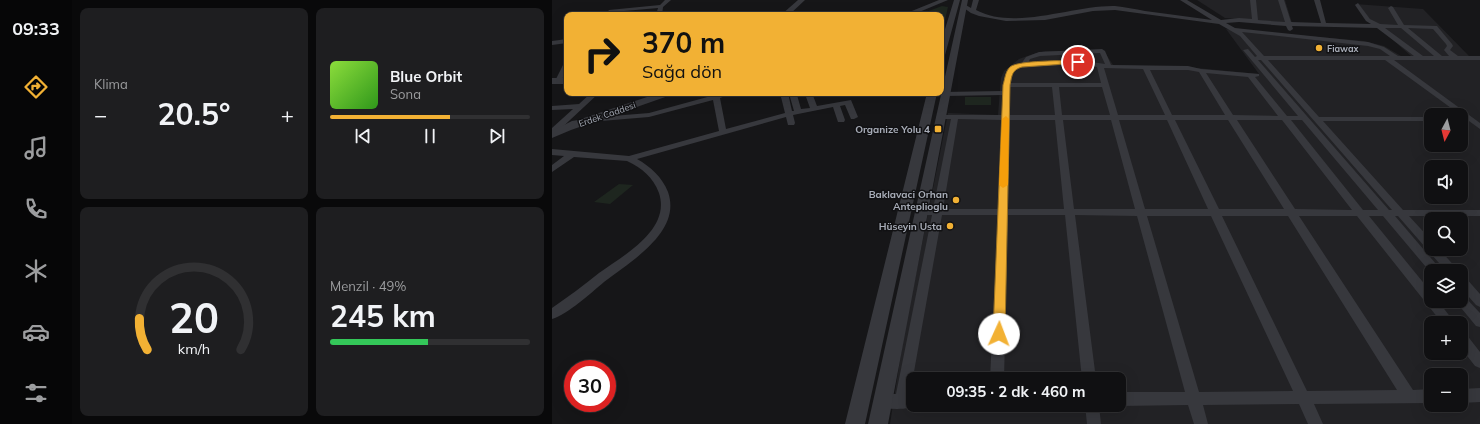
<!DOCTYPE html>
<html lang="tr">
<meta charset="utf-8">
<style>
:root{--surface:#101012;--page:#1e1e20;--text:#f1f3f6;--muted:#9c9d9f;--line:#303032;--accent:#f2b134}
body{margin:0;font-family:Mulish,sans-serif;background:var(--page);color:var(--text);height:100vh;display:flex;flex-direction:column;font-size:15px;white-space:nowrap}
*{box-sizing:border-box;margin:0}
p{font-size:13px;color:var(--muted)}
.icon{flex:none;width:22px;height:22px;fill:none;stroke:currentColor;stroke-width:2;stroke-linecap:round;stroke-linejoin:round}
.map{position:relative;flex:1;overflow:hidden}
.side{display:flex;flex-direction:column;gap:8px;padding:8px;background:#09090a;width:480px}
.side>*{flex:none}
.top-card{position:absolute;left:12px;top:12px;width:380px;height:84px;border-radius:8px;box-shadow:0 4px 16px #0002,0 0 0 1px var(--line);background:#f2b134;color:#111;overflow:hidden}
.needle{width:26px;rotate:187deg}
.buttons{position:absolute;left:872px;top:108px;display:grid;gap:8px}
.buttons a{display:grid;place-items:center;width:44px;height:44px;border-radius:8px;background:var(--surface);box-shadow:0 4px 16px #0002,0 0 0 1px var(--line);font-size:20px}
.speed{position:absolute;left:12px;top:360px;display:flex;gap:8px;font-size:20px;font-weight:700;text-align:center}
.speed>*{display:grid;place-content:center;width:52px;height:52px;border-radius:50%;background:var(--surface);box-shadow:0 4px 16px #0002,0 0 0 1px var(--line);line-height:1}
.speed .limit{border:6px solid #d22;background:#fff;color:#111}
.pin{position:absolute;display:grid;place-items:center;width:34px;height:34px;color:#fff;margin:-17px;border:2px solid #fff;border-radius:50%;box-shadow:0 1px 4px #0007}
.me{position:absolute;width:44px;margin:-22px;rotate:2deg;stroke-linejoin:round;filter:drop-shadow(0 0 3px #0008)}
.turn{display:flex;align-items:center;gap:14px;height:84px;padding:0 12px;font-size:18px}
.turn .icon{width:52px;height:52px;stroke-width:2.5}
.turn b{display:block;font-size:28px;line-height:34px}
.big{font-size:30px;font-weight:700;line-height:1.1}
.side .card{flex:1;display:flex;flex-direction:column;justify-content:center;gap:6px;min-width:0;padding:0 14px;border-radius:8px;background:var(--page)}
.side .dial{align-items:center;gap:0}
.dial svg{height:104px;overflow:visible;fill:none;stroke:var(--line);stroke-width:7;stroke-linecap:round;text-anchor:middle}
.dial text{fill:var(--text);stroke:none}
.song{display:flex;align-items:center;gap:12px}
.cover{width:48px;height:48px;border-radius:6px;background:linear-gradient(135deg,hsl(90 70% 55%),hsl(110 70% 35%))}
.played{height:4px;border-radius:2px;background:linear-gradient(90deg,var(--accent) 60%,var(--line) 60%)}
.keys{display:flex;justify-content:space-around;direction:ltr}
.heat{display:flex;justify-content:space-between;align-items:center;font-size:22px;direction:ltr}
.charge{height:6px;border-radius:3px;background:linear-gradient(90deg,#34c759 49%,var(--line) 0)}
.side .tiles{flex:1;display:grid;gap:8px;grid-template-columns:repeat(2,1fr)}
.trip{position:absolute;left:354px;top:372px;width:220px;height:40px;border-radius:8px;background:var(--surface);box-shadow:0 4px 16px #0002,0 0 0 1px var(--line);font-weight:700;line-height:40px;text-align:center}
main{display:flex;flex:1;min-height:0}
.dock{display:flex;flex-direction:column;width:72px;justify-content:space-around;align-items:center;background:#060607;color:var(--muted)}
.dock .icon{width:28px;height:28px}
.dock .active{color:var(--accent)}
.dock b{font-size:18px;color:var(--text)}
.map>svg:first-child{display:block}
</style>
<main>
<nav class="dock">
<b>09:33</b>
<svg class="icon active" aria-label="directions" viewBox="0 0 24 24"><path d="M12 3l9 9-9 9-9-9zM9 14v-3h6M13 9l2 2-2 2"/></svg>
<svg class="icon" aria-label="music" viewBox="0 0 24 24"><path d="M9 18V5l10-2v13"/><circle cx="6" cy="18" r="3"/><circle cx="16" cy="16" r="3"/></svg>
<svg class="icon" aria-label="phone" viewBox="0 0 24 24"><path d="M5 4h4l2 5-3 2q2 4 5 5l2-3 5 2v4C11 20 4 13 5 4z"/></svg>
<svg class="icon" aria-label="climate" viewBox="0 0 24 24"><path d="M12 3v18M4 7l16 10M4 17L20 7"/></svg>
<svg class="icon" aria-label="car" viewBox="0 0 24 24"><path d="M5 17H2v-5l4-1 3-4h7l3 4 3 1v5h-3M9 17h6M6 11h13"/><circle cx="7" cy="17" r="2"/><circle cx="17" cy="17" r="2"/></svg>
<svg class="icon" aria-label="filters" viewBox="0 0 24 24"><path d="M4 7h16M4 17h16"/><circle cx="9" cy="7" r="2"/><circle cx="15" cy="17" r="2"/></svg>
</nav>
<section class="side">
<div class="tiles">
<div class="card"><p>Klima</p>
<div class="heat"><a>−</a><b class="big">20.5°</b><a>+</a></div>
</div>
<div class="card">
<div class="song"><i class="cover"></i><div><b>Blue Orbit</b><p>Sona</p></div></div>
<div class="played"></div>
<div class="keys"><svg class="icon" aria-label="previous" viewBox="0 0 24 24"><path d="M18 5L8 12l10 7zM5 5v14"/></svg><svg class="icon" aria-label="pause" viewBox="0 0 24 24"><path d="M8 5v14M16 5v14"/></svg><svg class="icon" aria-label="next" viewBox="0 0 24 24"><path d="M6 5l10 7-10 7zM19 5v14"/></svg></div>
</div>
<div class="card dial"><svg viewBox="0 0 100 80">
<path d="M14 69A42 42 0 1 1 86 69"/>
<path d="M14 69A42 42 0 0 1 8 45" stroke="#f2b134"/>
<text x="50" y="56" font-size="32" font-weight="700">20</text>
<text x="50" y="72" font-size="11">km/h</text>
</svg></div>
<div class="card"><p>Menzil · 49%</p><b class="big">245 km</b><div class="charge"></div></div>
</div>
</section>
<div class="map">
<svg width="928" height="424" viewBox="0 0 928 424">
<rect width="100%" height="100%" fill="#161618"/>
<!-- built -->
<path fill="#222225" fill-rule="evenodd" d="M645,0H733L740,23L673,18Z
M803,4L871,9L917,56H928V424H338L352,334L396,113L446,115L449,78L452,71L467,59L481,54L493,51H552L561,65L634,67L707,74L674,29L812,41L832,46L849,56H859L823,24ZM879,115H909V145H879ZM879,167H909V197H879ZM879,219H909V249H879ZM879,271H909V301H879ZM879,323H909V353H879ZM879,375H909V405H879ZM361,379H567V405H361Z"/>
<!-- green -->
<path fill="#1e261f" d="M390,6L396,7L389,37V15H366Z
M413,97H439V105H413Z
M67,184L81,185L58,204L42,202Z"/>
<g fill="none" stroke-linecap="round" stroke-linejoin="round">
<!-- minor -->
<path fill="#37383d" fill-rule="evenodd" d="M113,0H119L111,7L110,15H104L106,8L61,12L59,15H53L57,10L108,5Z
M421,0H427L424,10C463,31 521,5 563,6C573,7 583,9 593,11C616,14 638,17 660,20L628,0H635L669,20L687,18L700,19L698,0H704L706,20L733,22L726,0H732L739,22L769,23L762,0H768L774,23L819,24L814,21L803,5L806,3L818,19L828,24L846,25L836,8L839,6L841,7L852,25L885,26L900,44L901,46L898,50L906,56H928V60H842L928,123V129L833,60H716L767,117H879V121H771L851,210H928V216H857L879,240V249H887L907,271H894L846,216H843L890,271H879V273L831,216H817L879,292V301H886L903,323H890L805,216H747L861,390L879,389V403L762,404L771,424H756L747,404L651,405L656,424H642L636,405L567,406L565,405H567V392H633L585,216L523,215L544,379H530L513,215H456L452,379H438L446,215H390L358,394H361V405H366C357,410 336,410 326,406L324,401L326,396L331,394H344L380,215H369L364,212L369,209H381L399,119H388L384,117L388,115H450L451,95L393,96H390V92L451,91L455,70L464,65L469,64L474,57L487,52L550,49L553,51L559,65L636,66L649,69L707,74V76L703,77L735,116H746L691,50L696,49L703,57L705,56L688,36L667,24L563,10L541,11L493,20L454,21L427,16L419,13L409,6L412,4L419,8ZM687,22L734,26L736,30L738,31L741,29L740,26L825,28L862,56H846L832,47L816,42L683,28L674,23ZM833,28H849L882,56H871ZM856,28L881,29L894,44L895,46L892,50L897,56H890ZM690,32L816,46L828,49L838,56H712ZM548,53L553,64L526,60L476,63L478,59L488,56ZM706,60H709L840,210H837ZM526,64L545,67L549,83H459L461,71L467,68ZM552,68L591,69L613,115H566ZM598,70H636L647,72L673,115H620ZM654,73L696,77L726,116L681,115ZM458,87H500L503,115H458ZM507,87H550L558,115H510ZM406,119L450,120L446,209H391ZM458,120H503L512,209H456ZM511,120H559L583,209H522ZM567,120H615L656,209H593ZM623,120H676L732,209H667ZM685,120H730L800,210L743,209ZM739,120H750L826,210H811ZM595,216H659L741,391L647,392ZM670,216H736L845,390L755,391Z
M15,39V43L0,45V41Z
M15,61V70L9,81L4,82L3,81L12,63Z
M39,93H47L3,134H0V128L21,109L0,110V106L27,104Z
M170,93H182L168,98L174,129L233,113L228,93H236L240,111H242L238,97L239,95H245L249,109L258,108L253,94L260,93L265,106L299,100L306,117L302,119H299L293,105L288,106L293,120L292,122H286L281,107L241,115L243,123L242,125H236L234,117L85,159C99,167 110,177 116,192C130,232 79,261 52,282C39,293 16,314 0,319V308C16,297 32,285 47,273C72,255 119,230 107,193C101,177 90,168 75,161L22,157L0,172V165L12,156L0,155V149L77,156L167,131L161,100L97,117L37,122L33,120L37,118L97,113Z
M909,276L913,277L928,294V307L924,305L909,288Z
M909,295L913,297L928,313V327L924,326L905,303L904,301H909Z
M909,333L914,334L928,352V368L923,366L909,348Z
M928,388V402L909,403V389Z
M533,405H547L549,424H535Z"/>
<!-- tertiary -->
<path fill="#37383d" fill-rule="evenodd" d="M246,0H253L237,15H229Z
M387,0H396L360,15H350Z
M402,0H408L393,55L389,57V42Z
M410,0H416L336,424H316Z
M0,78H15V84H0Z
M107,93H121L119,95L19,130L0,138V131L20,121L26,120Z
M375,93H385L313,424H293Z"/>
</g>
<!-- route -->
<path fill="#f2b134" stroke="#9d7322" d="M526,60L528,61V63L470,67C460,70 460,75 458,85L453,334L451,337L447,339L443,337L441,334L451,85C453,79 453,72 458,67C466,60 513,61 526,60Z"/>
<!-- slow -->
<path fill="#f59e0b" d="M454,116L457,119L456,185L451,188L447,185L450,119Z"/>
<!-- markers -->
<g fill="#f2b134" stroke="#111113" stroke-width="1.5">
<circle cx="767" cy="48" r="4"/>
<rect x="382" y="125" width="8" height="8" rx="2"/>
<circle cx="404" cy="200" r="4"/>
<circle cx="398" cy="226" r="4"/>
</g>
<g text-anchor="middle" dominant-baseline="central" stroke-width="3" stroke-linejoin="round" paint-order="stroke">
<!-- far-poi labels -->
<g font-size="9" font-weight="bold" fill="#a8adb8" stroke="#111113" text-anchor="start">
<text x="775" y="48">Fiawax</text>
</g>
<!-- far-street labels -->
<g font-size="9" fill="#a8adb8" stroke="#111113">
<text transform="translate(55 114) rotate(-19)">Erdek Caddesi</text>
</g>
<!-- poi labels -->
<g font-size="10" font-weight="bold" fill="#a8adb8" stroke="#111113" text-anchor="end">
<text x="378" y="129">Organize Yolu 4</text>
<text x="396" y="194">Baklavaci Orhan<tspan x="396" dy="12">Anteplioglu</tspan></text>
<text x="390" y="226">Hüseyin Usta</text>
</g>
</g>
</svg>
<div class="buttons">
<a><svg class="needle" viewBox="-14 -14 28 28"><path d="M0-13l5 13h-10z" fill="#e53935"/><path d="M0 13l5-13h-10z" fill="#9c9d9f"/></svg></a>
<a><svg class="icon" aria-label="sound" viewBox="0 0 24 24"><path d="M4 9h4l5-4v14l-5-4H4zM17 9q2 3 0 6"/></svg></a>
<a><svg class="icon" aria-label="search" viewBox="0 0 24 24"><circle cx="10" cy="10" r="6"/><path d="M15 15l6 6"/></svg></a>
<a><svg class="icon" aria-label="layers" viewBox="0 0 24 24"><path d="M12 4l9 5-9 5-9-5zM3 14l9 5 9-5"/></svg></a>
<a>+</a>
<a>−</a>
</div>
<div class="speed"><div class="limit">30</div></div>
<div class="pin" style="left:526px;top:62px;background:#d93025"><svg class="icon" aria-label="arrive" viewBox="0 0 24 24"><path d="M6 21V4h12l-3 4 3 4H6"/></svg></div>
<svg class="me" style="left:447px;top:334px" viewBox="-20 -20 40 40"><circle r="19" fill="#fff"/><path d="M0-13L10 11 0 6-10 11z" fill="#f2b134"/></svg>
<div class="trip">09:35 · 2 dk · 460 m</div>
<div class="top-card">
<div class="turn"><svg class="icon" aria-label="right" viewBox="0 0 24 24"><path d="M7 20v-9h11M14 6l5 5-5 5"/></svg><div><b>370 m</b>Sağa dön</div></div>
</div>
</div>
</main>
